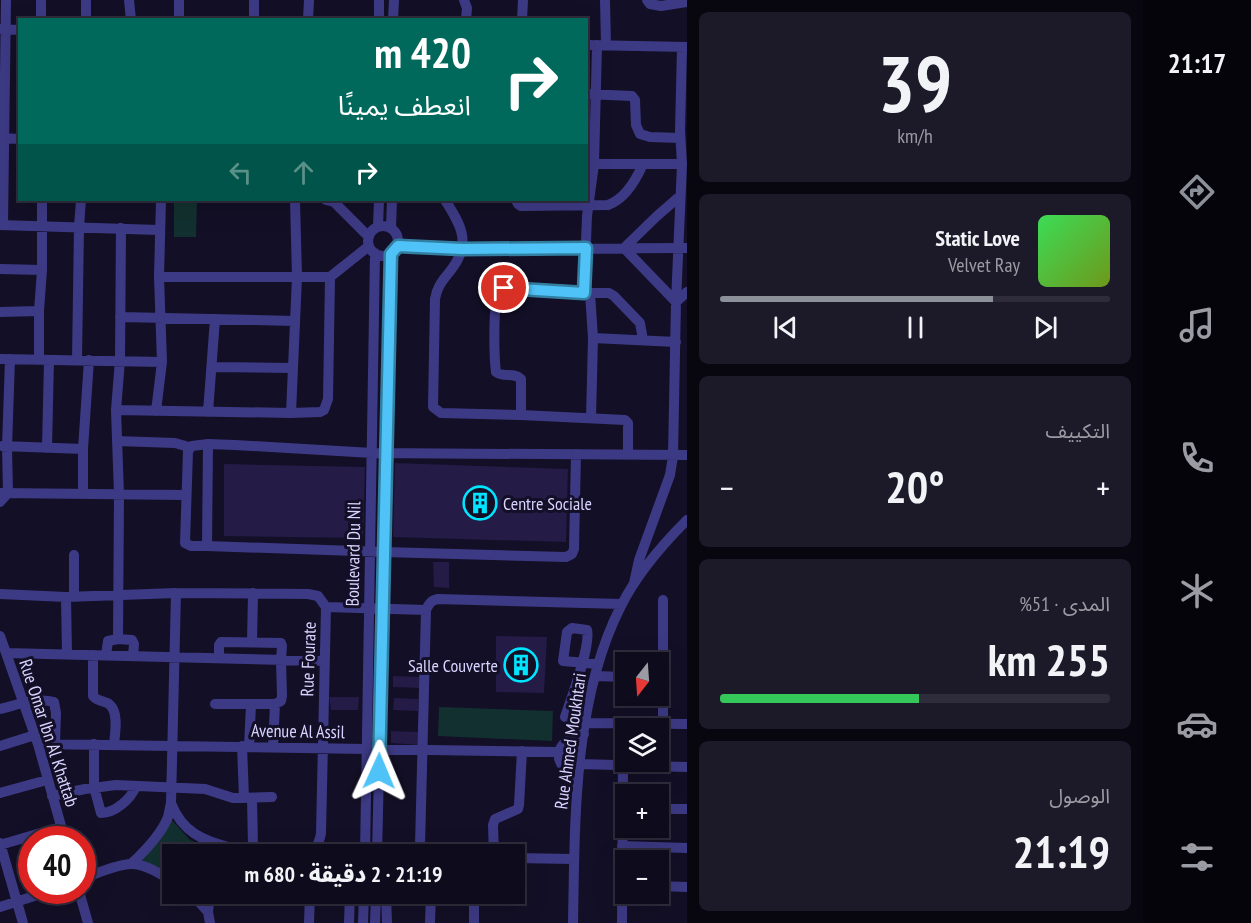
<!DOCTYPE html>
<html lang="ar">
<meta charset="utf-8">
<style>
:root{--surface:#0e0b1c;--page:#1c1929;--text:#f1f3f6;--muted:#9b9ba3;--line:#2e2b3b;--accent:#8c9099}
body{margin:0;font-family:"PT Sans Narrow","Noto Sans Arabic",sans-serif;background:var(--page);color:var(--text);direction:rtl;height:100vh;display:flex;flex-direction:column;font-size:22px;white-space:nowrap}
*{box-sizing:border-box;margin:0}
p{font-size:20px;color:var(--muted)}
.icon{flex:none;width:33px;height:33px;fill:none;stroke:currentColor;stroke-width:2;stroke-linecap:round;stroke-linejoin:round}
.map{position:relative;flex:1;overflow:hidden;direction:ltr}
.sheet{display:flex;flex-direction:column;gap:12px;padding:12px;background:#08060f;width:456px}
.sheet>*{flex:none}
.banner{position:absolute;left:18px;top:18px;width:570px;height:183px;border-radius:0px;box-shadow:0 6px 24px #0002,0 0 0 2px var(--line);direction:rtl;background:#00695c;color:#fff;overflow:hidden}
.needle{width:39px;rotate:197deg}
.fabs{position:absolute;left:615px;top:652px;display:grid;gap:12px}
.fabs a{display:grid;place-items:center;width:54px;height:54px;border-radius:0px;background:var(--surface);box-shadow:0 6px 24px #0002,0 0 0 2px var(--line);font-size:30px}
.speed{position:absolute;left:18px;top:826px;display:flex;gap:12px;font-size:30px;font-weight:700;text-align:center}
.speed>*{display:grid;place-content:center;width:78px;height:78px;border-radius:50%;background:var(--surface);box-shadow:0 6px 24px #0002,0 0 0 2px var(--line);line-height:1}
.speed .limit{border:9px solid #d22;background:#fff;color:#111}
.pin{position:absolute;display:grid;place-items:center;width:51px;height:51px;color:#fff;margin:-26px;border:3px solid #fff;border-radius:50%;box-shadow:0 2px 6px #0007}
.me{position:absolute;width:66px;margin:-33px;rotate:1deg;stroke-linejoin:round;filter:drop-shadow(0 0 4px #0008)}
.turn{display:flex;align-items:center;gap:21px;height:126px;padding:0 18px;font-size:27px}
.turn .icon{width:78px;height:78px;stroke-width:2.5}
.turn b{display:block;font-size:42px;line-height:51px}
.lanes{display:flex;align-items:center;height:57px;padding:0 18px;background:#0003;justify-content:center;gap:30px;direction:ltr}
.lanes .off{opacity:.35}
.big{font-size:45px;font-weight:800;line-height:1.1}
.sheet .tile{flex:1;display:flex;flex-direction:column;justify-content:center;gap:9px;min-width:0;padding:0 21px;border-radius:9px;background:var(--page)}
.sheet .dial{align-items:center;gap:0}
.dial b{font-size:78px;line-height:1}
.song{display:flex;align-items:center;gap:18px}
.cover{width:72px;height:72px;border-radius:9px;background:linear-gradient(135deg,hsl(130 70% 55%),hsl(80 70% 35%))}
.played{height:6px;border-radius:3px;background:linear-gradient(90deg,var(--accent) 70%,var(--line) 70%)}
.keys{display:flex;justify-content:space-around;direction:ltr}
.heat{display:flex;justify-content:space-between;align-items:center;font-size:33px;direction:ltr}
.charge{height:9px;border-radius:4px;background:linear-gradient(90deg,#34c759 51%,var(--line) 0)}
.trip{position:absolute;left:162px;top:844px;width:363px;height:60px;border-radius:0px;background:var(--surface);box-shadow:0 6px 24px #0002,0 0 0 2px var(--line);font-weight:800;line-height:60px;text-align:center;direction:rtl}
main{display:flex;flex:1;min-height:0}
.tabs{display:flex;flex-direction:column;width:108px;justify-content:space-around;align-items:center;background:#06040b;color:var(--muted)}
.tabs .icon{width:42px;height:42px}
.tabs .current{color:var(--accent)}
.tabs b{font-size:27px;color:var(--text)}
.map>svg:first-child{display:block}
</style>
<main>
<nav class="tabs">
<b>21:17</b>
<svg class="icon current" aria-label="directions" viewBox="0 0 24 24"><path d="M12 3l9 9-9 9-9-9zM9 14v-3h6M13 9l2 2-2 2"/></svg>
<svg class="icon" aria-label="music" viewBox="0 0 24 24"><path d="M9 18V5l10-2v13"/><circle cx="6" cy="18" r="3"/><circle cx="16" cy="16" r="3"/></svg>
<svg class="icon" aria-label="phone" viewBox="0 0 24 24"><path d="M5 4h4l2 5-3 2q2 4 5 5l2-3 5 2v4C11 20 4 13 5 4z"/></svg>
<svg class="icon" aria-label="climate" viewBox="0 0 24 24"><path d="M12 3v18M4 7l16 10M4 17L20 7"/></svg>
<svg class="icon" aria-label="car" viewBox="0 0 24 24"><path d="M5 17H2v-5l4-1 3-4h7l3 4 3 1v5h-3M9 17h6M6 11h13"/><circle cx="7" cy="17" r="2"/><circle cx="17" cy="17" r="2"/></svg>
<svg class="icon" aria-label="filters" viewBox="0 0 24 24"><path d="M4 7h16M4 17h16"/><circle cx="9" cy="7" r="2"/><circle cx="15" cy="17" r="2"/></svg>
</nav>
<section class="sheet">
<div class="tile dial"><b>39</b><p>km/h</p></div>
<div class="tile">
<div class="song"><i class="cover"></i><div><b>Static Love</b><p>Velvet Ray</p></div></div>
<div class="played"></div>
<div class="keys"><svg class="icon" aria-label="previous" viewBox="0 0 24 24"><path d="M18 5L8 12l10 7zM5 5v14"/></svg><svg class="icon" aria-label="pause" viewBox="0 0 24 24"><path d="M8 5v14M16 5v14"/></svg><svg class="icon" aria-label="next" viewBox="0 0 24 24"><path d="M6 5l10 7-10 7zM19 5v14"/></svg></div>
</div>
<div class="tile"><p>التكييف</p>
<div class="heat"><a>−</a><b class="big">20°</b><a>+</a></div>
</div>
<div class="tile"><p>المدى · 51%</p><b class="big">255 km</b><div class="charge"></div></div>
<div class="tile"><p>الوصول</p><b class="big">21:19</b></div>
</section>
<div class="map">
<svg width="687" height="923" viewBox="0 0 687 923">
<rect width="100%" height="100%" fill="#130f26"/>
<!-- green -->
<path fill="#12302f" d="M174,200H197L196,237H174Z
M439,707L553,711L552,741L438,736Z
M170,818L190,840L220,852L219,855H172V876L140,859Z"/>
<!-- building -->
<path fill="#241b47" d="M395,463L568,469L566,542L393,537Z
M224,464L365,467L363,538L224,536Z
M433,562H449V588L434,587Z
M496,636L547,637L544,693L496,692Z
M393,676L420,677V688L393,687Z
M329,697H359L358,710H331Z
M394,698L418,699V711L393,710Z
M391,731L418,732L420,745L391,743Z"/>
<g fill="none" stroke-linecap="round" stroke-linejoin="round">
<!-- minor -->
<path stroke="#3d3a85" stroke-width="10" d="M129,0L131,20
M254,0V20
M464,0L467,8L466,20
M605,0L606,45
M647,0L650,4L661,6L687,2
M41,20V0
M86,20V0
M179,20V0
M308,20L309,0
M379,20V0
M393,20L394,0
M522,20L523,0
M0,29L20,30
M586,45L687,47
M586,94L632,96L635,100L636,125L640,134L650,137L680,138
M0,138L20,139
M586,164H682
M680,196L657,216L624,248L676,302L687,292
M326,200L334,202L369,237
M445,200C461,225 472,243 451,270C443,280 437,286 435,299L433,407L441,413L521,415L625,420L628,423V455
M516,200L518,204L521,206L608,205C625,199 636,180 643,164
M0,225L159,230
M3,225L6,0
M368 241a15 15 0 1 1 30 0a15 15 0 1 1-30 0Z
M378,226L379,200
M391,228L392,200
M398,246L462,249L687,248
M0,269L42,270
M159,277H330L369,246
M590,293H609L614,296L640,323L643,340
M0,312L39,311
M120,317L295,321
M593,338L676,342
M0,359L162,362
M39,360V311L42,270V200
M77,360L79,227L81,200
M212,367L293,368
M116,410L291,413L320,412L324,410L328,399L330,277
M156,411L162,362L159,277L161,200
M208,412L215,319
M291,413L297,277L295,200
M521,415V379C514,372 503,378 496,372C494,357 493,307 498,295C500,291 501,291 504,288L584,293
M591,418L593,338L590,293H584L587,216L594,164L597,45
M117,441L175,443L189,447
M2,446L83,449
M47,448L49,360
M576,454L574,549L572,554L566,557L384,552L207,546H191L185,543L188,451L192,446L208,444L235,445L372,453L687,455
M0,493L185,495
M83,493V449L89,360
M0,502L8,493L7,447L10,359
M207,546L208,444
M74,555V597
M634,583L639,560L670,475L673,456L676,302L682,164L680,131L682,47
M0,594L66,597L176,593L308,594L318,596L326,607
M66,597L67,654
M326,607L426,610
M0,636L38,744L65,840
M118,639L132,640L134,644L133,656
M252,642L253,593
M6,653L325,661
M93,655V696C99,703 105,700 110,705C119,713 115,734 114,744
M106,655L108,641L118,639L119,494L116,410L120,360L121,228
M595,676L626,677
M215,704H275L281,701L282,696L281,660L282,646L281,643L221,642L219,645V658
M0,709C17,705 36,697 54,702L56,713L55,743
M565,717C571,699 591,646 587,630L572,628L567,632L563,661L598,664
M586,723L687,724
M663,723V600
M38,744L558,752
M94,744V787L101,813C115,813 131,799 136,786
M0,746L35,735
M242,746L244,798
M249,747L251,705
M273,747L275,704
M580,764L687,767
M578,777C549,764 554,740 584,734
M0,793L47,780
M52,796L85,789L116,785L205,789L233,798L272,797
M252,798L253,847
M171,803C182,832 203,841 232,848L316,847
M658,809H687
M0,843L23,923
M0,845L61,827
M622,846L687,848
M314,855C316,847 320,841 321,833L326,607
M365,855L375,253
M377,855L391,254
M428,855L424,852L420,846L426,610C429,604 431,600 438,599L622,604
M494,855L493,825L495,819L518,809L519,805L522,751
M514,858L574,859
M131,864C145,851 161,835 168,817C169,813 170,807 171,803L176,593
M82,879C94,874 121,863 133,864C147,865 161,874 172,881
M658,886L687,887
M79,891L88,923
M190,894L198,901L208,912
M210,894L208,912L210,923
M386,894L387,923
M0,907L50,891
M309,923L310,894
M349,923L350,894
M363,923L364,894
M375,923L376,894
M430,923L431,894
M474,923V894
M573,923C575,820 573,700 621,606C637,574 662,545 687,520
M622,923L623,765"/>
</g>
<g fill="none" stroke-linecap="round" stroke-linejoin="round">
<!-- route casing -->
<g stroke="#337fa1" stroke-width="15">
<path id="route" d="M379,771L391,254L398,246L462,249L586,248L584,293L504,288"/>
</g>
<!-- route -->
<use href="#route" stroke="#4fc3f7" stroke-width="10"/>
</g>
<!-- icons -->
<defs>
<g id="building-ring" transform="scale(1.725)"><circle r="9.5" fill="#130f26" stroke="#00e5ff" stroke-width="1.5"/><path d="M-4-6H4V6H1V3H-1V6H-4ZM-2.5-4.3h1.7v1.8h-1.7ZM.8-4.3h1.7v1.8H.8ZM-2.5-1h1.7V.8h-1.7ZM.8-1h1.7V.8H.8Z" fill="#00e5ff"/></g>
</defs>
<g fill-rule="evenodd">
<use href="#building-ring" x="480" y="503"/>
<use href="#building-ring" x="521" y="665"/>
</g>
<g text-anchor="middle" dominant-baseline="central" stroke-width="6" stroke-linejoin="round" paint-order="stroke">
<!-- poi labels -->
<g font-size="18" fill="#d9d4ff" stroke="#130f26" text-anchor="start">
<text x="503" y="503">Centre Sociale</text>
<text x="498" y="665" text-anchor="end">Salle Couverte</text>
</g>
<!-- street labels -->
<g font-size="18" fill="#d9d4ff" stroke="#130f26">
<text transform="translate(353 554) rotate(-89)">Boulevard Du Nil</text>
<text transform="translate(308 659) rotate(-88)">Rue Fourate</text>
<text transform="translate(298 731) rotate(1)">Avenue Al Assil</text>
<text transform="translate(49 733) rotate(72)">Rue Omar Ibn Al Khattab</text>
<text transform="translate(570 741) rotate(-82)">Rue Ahmed Moukhtari</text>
</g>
</g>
</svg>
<div class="fabs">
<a><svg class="needle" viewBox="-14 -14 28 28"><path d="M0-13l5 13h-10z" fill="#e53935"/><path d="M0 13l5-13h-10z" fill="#9b9ba3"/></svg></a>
<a><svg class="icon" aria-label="layers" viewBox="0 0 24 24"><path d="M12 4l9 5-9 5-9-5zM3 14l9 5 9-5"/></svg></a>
<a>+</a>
<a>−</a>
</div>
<div class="speed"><div class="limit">40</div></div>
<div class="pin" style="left:504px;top:288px;background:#d93025"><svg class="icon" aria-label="arrive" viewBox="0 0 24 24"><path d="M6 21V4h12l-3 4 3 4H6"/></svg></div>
<svg class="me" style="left:379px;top:771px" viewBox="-20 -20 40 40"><path d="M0-17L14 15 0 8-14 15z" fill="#4fc3f7" stroke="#fff" stroke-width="4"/></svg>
<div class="trip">21:19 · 2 دقيقة · 680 m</div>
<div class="banner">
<div class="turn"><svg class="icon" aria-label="right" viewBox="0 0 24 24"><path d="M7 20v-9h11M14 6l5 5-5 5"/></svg><div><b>420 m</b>انعطف يمينًا</div></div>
<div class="lanes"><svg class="icon off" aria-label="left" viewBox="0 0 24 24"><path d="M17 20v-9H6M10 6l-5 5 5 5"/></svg><svg class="icon off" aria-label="ahead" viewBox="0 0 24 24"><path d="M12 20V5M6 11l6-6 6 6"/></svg><svg class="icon" aria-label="right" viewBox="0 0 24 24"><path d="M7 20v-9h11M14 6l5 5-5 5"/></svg></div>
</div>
</div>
</main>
